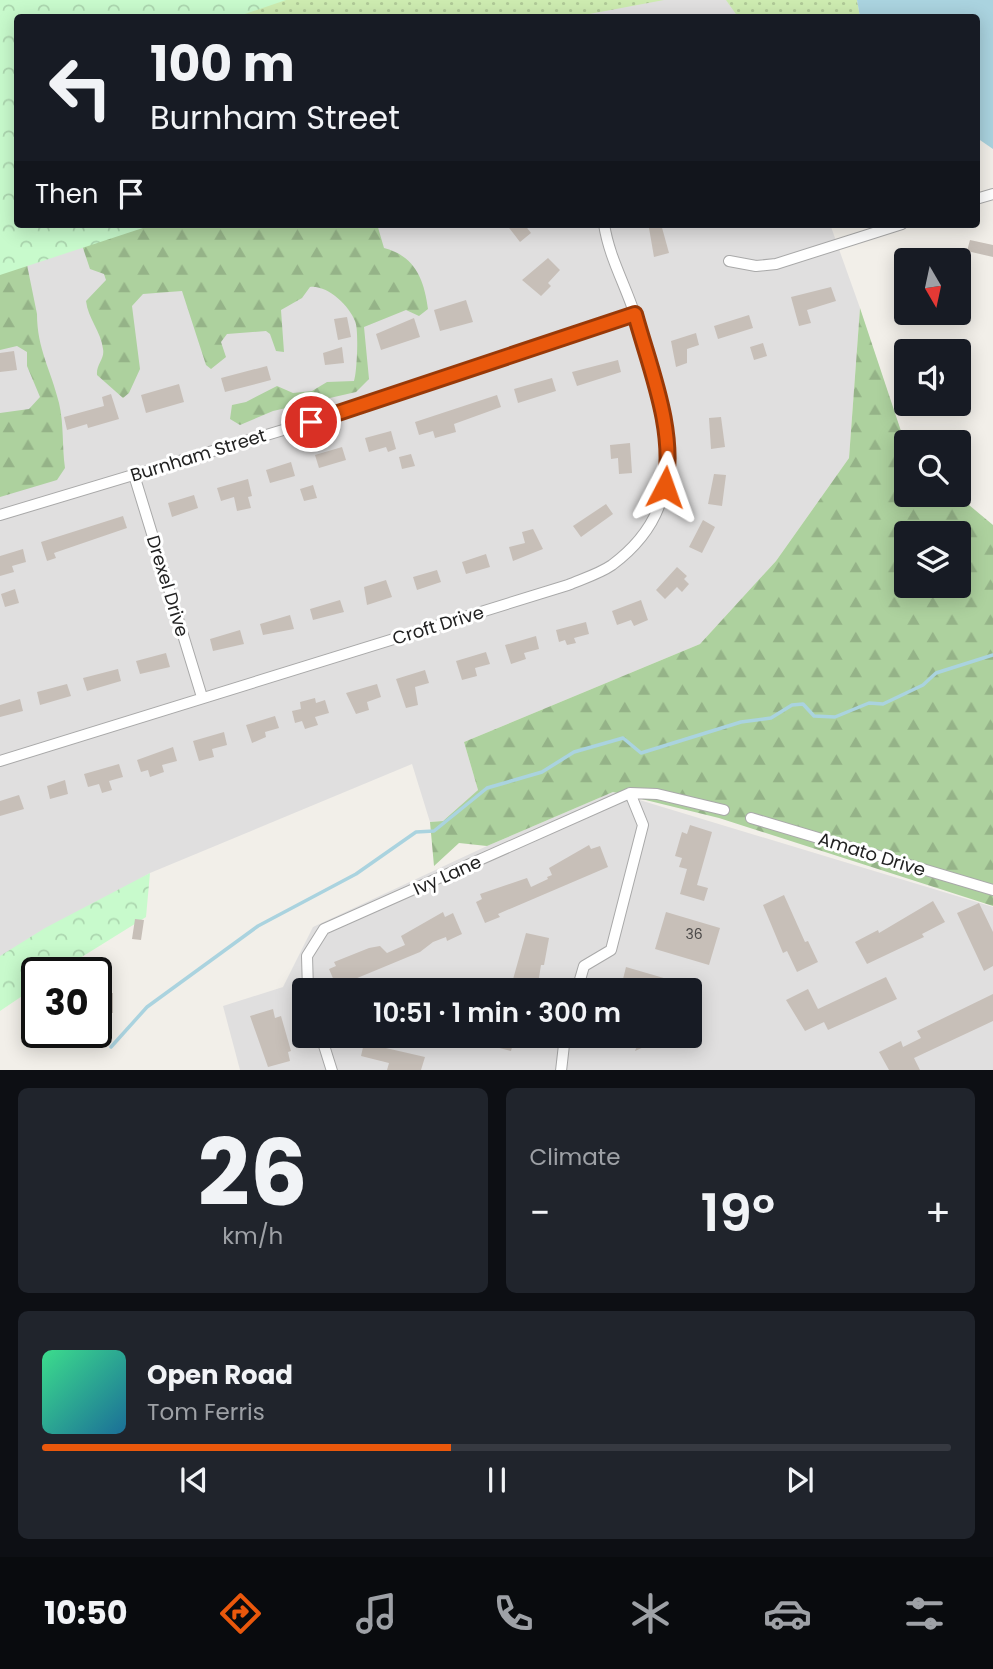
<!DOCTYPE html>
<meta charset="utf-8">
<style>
:root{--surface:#171b24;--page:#20242c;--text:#f1f3f6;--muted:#9ea1a6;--line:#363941;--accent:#ea580c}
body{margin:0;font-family:Poppins,sans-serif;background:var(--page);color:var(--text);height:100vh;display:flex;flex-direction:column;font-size:26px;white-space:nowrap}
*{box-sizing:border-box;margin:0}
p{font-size:23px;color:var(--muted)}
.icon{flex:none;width:38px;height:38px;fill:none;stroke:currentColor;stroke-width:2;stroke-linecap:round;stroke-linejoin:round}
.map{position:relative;height:1070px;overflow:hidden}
.drawer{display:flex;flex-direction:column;gap:18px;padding:18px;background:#0d0f14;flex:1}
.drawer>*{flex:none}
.banner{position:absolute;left:14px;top:14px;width:966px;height:214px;border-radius:7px;box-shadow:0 4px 18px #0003;background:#171b24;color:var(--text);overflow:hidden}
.needle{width:46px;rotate:171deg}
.buttons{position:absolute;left:894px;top:248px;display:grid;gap:14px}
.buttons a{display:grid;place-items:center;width:77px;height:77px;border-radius:7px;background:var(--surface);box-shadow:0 4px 18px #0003;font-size:35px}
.speed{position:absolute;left:21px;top:957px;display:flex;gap:14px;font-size:35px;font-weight:700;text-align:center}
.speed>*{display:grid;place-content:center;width:91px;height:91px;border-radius:50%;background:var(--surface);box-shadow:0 4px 18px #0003;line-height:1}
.speed .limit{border:4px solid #111;border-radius:10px;background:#fff;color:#111}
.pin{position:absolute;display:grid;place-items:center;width:60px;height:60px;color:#fff;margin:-30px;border:4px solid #fff;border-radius:50%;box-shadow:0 2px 7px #0007}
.me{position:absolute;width:77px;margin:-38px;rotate:4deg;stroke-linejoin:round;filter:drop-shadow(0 0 5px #0008)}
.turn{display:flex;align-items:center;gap:24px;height:147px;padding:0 21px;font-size:32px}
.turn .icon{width:91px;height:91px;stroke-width:2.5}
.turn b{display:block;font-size:49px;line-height:60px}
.then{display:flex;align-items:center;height:66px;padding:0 21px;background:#0003;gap:14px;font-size:26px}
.big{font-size:52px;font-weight:600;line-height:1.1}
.drawer .widget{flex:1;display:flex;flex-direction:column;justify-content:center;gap:10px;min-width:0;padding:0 24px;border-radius:10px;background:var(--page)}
.drawer .dial{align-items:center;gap:0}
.dial b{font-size:91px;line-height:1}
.song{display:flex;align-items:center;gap:21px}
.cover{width:84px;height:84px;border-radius:10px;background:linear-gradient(135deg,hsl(150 70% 55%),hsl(200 70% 35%))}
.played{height:7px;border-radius:4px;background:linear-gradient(90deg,var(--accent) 45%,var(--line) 45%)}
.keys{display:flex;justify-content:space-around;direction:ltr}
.heat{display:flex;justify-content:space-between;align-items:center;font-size:38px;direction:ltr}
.drawer .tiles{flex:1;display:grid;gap:18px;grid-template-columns:1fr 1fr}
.widget:last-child{grid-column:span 2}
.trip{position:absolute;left:292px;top:978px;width:410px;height:70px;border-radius:7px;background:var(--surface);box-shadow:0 4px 18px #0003;font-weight:600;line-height:70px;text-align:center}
.tab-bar{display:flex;height:112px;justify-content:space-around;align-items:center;background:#090b0e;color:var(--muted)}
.tab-bar .icon{width:49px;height:49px}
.tab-bar .on{color:var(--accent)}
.tab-bar b{font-size:32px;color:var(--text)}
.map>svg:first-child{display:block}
</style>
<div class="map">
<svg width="993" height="1071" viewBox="0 0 993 1071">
<defs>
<pattern id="grass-dots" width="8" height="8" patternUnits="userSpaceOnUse" patternTransform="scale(1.75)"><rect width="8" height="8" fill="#cdebb0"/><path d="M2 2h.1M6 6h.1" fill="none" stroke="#b0c997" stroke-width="1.8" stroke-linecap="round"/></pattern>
<pattern id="forest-firs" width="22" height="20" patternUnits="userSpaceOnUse" patternTransform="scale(1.75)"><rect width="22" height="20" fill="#add19e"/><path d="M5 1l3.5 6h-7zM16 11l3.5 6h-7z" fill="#95b388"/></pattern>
<pattern id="park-crowns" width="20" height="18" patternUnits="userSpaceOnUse" patternTransform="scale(1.75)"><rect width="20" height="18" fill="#c8facc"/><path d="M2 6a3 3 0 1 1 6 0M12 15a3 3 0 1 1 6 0" fill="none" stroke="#acd6af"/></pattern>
</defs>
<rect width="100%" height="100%" fill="#f2efe9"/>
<!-- residential -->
<path fill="#e0dfdf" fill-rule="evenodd" d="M628,0H740L749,18H543Z
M148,224H830L860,308L849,458L776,561L700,644L464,742L478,790L443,821L430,822L412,764L150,873L0,960V273Z
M613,792L993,907V1070H240L223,1006L283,987L313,927L487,846ZM304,990H690V1036H304Z"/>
<!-- grass -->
<path fill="url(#grass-dots)" d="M0,0H664L568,18H18Z
M726,0H857L860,17H738Z"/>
<!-- forest -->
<path fill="url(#forest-firs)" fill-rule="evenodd" d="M0,132L37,314C37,349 51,370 59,403C64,424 62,447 65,468L57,480L0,497V413L29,409L40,397L27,366V352L17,346L0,350Z
M75,224H377L384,248C415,256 424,279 428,309L419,316L406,310L364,327L369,379L356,392L273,411L240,425L230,419L232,405L246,402L277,386L293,393L312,391L327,382L354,381C357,373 359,329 355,321C349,306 328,285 310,287L302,298L281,310L284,352L276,351L270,334L266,331L227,334L221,342L226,357L211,369L206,365L182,291L143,294L132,306L140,369L129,393L123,398L97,375C96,364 105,359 103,349C101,331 88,319 86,301L106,280L104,274L90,269Z
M860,308L906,446V495H957L993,525V906L719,818L613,792L487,846L459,843L434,866L430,822L443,821L478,790L464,742L700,644L776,561L849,458ZM906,534H959V586H906Z"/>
<!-- park -->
<path fill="url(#park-crowns)" d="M0,0H286L236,17L18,18V224H155L0,275Z
M150,873L146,917L56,973H37V986L0,1011V956L45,928Z"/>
<!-- water -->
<path fill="#aad3df" d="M857,0H993V149L977,138L976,18L860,17Z"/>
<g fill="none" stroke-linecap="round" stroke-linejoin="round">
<!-- stream -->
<path stroke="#aad3df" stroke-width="3.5" d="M111,1047L147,1007L258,926L356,874L416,832L434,831L487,788L542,772L574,752L623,738L641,753L741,722L771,718L792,705L803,704L814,716L835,717L869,703L883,704L923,685L936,673L993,655"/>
</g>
<!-- building -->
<path fill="#c7bfb8" d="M506,224H524L531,233L520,242Z
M661,224L669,253L654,257L649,228Z
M970,240L993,245V257L967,251Z
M548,258L560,270L548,283L551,286L541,296L522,280Z
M831,287L836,301L807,310L811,323L799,326L791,297Z
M466,300L473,322L440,331L434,310Z
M749,315L753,328L718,339L714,326Z
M347,317L351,337L338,340L334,319Z
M414,318L420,337L381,350L376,334Z
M696,333L699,345L687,349V363L676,367L671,341Z
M763,343L767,356L754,360L750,347Z
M342,347L344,363L325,365L323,353Z
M14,351L17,370L0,372V353Z
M618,360L621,372L577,386L572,372Z
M267,366L271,380L225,392L221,378Z
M552,378L556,391L518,403L514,389Z
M179,384L184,402L146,413L141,395Z
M111,394L119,419L88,428L87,424L67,430L64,417L104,406L102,397Z
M497,395L501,407L454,424L456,432L435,438L433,431L419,435L415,422Z
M721,417L725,447L711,449L709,418Z
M391,431L396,449L388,452L386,447L369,452L365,438Z
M630,443L632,473L619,474L618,458L611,459L610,445Z
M342,447L346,460L319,468L315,455Z
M411,454L415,466L402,469L399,457Z
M291,462L295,476L270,483L266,470Z
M714,474L726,475L722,506L708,504Z
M248,479L252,496L248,497L251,508L237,511L234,497L221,501L217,488Z
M313,485L317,498L304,501L300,489Z
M194,495L198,508L172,517L168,503Z
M606,504L613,514L581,537L573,526Z
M123,516L127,528L54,553L56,558L47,561L41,542Z
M703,520L715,527L702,553L689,547Z
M533,529L543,549L513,561L509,547L525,543L522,532Z
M23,549L26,562L12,566L14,572L0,576V556Z
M486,554L490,567L466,574L462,562Z
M677,567L687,576L684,579L689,584L682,592L677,587L665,599L656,590Z
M437,570L441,582L417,590L413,577Z
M386,580L392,597L367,605L364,587Z
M15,589L19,603L5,607L1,594Z
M340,600L344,612L313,620L310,609Z
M641,600L648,620L634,626L631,620L617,625L612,611Z
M290,615L294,629L263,635L260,624Z
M586,622L589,634L574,638L576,643L567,645L565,640L559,642L556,630Z
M240,630L244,644L213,651L210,639Z
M536,636L539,649L524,653L526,659L511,664L505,645Z
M486,652L490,664L475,668L477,676L462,680L456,661Z
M166,653L170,667L140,674L136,661Z
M118,669L121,681L87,691L83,678Z
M425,670L429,683L415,687L418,705L406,708L396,679Z
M67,684L71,696L40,705L37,692Z
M377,684L381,697L367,702L369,710L356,714L346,693Z
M315,698L316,703L325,700L329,713L315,717L318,725L305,729L302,721L295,723L292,711L301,709L300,702Z
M20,699L23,711L0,717V705Z
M275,716L279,728L265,732L266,737L252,743L246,725Z
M224,732L227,745L212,749L214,757L199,761L193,741Z
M173,747L177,761L162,765L164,772L150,777L148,770L141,772L137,760Z
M119,764L123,777L109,781L112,790L102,793L99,784L88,787L84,774Z
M65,780L68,794L50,799L47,786Z
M19,795L24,809L0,816V801Z
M690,825L712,832L697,885L708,888L704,901L680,894L687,869L679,867L682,858L675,856L682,832L687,834Z
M589,845L591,849L600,846L608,867L498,914L500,917L485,923L476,902L482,899L480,894L527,878L531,887L548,879L547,877L552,875L549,868Z
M784,895L805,942L808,941L818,962L797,972L787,951L783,953L763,905Z
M933,901L945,922L922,934L924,937L867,964L855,942L878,930L879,933Z
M979,903L993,932V966L984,971L957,913Z
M443,912L445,917L453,913L462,934L447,941L446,937L433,942L420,952L350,981L352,985L338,990L329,969L336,966L334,962L369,948L380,946L387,953L405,945L401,936Z
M666,912L720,928L709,965L655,949Z
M135,919L144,920L141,940L132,939Z
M526,933L549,938L544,965H541L537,990H510Z
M626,967L674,981L671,990L623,979Z
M886,977L897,999L828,1030L824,1022L805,1031L786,1000L808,989L818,1009Z
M98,993H113V1013H98Z
M993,994V1021L914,1058L920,1070H889L879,1052L901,1041L903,1047L921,1038L917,1031Z
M273,1009L275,1018L281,1016L291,1051L288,1052L290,1061L268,1067L250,1016Z
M490,1036H515L511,1051L488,1045Z
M613,1036H649L646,1046L635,1051L637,1046Z
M364,1043L425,1057L421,1070H387L389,1063L361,1056Z"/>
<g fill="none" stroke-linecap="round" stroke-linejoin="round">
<!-- street casing -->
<g stroke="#a9a9a9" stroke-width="12">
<path id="street" d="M976,199L993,194
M729,261L756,266L776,264L902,224
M134,475L202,697
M0,515L386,399L635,314
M0,761L568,585C582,579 599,574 612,565C679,515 673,456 653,383C647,360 642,337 635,315C625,284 609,257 604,224
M751,818L993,890
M308,990L307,956L324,929L630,793L657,794L724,810
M577,990L584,966L611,950L643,825L630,793
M321,1036L332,1071
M561,1071L565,1036"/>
</g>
<!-- street -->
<use href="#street" stroke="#fff" stroke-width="10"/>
</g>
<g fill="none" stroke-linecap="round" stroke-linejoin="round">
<!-- route casing -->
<g stroke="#983908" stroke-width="18">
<path id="route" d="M311,422L635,314C650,369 676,430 665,487"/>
</g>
<!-- route -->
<use href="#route" stroke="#ea580c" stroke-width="12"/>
</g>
<g text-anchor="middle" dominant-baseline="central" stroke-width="6" stroke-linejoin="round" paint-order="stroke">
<!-- number labels -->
<g font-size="14" fill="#4b4948">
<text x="694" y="934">36</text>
</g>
<!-- street labels -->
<g font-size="18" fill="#222" stroke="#fff">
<text transform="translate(198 455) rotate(-17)">Burnham Street</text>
<text transform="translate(168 586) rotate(73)">Drexel Drive</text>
<text transform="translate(438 625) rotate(-17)">Croft Drive</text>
<text transform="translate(872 854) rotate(17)">Amato Drive</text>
<text transform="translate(447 875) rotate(-24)">Ivy Lane</text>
</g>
</g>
</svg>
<div class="buttons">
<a><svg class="needle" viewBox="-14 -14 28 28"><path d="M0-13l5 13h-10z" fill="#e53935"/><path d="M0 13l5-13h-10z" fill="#9ea1a6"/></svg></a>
<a><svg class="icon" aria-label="sound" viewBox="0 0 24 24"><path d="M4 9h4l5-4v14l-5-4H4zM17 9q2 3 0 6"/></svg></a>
<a><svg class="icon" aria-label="search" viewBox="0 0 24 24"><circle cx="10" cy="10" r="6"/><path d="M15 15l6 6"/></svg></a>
<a><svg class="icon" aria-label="layers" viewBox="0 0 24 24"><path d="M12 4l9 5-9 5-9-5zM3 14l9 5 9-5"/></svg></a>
</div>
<div class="speed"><div class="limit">30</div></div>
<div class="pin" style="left:311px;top:422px;background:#d93025"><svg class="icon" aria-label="arrive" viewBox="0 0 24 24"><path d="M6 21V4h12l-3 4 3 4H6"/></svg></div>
<svg class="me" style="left:665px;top:487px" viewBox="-20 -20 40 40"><path d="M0-17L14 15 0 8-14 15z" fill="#ea580c" stroke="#fff" stroke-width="4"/></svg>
<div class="trip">10:51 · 1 min · 300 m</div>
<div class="banner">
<div class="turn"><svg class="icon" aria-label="left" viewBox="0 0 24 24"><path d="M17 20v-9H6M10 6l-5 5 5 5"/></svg><div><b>100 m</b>Burnham Street</div></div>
<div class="then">Then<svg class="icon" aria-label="arrive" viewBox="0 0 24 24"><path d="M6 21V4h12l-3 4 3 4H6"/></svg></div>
</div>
</div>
<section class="drawer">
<div class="tiles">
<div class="widget dial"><b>26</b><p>km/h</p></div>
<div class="widget"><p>Climate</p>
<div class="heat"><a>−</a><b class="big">19°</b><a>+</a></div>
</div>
<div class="widget">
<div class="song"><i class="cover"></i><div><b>Open Road</b><p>Tom Ferris</p></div></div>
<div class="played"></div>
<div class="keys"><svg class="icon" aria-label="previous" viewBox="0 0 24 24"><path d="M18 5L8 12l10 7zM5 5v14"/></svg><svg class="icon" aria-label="pause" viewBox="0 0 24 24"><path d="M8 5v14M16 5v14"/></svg><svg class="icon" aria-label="next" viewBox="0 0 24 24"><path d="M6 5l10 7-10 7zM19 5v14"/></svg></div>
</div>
</div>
</section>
<nav class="tab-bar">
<b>10:50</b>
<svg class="icon on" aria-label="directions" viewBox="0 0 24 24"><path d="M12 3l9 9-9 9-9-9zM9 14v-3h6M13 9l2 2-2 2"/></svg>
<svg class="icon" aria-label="music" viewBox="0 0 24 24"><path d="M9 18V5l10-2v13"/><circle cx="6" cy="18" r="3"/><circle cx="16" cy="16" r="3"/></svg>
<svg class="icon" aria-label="phone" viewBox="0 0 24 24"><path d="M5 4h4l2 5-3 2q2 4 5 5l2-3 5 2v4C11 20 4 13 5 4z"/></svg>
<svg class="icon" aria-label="climate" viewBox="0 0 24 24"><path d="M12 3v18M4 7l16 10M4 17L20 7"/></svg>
<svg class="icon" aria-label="car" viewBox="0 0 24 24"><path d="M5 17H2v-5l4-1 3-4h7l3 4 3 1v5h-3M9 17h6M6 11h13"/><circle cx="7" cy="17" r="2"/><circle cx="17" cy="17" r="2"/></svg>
<svg class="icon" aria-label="filters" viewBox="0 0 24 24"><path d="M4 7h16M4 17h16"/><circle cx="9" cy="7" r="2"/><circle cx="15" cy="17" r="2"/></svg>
</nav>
